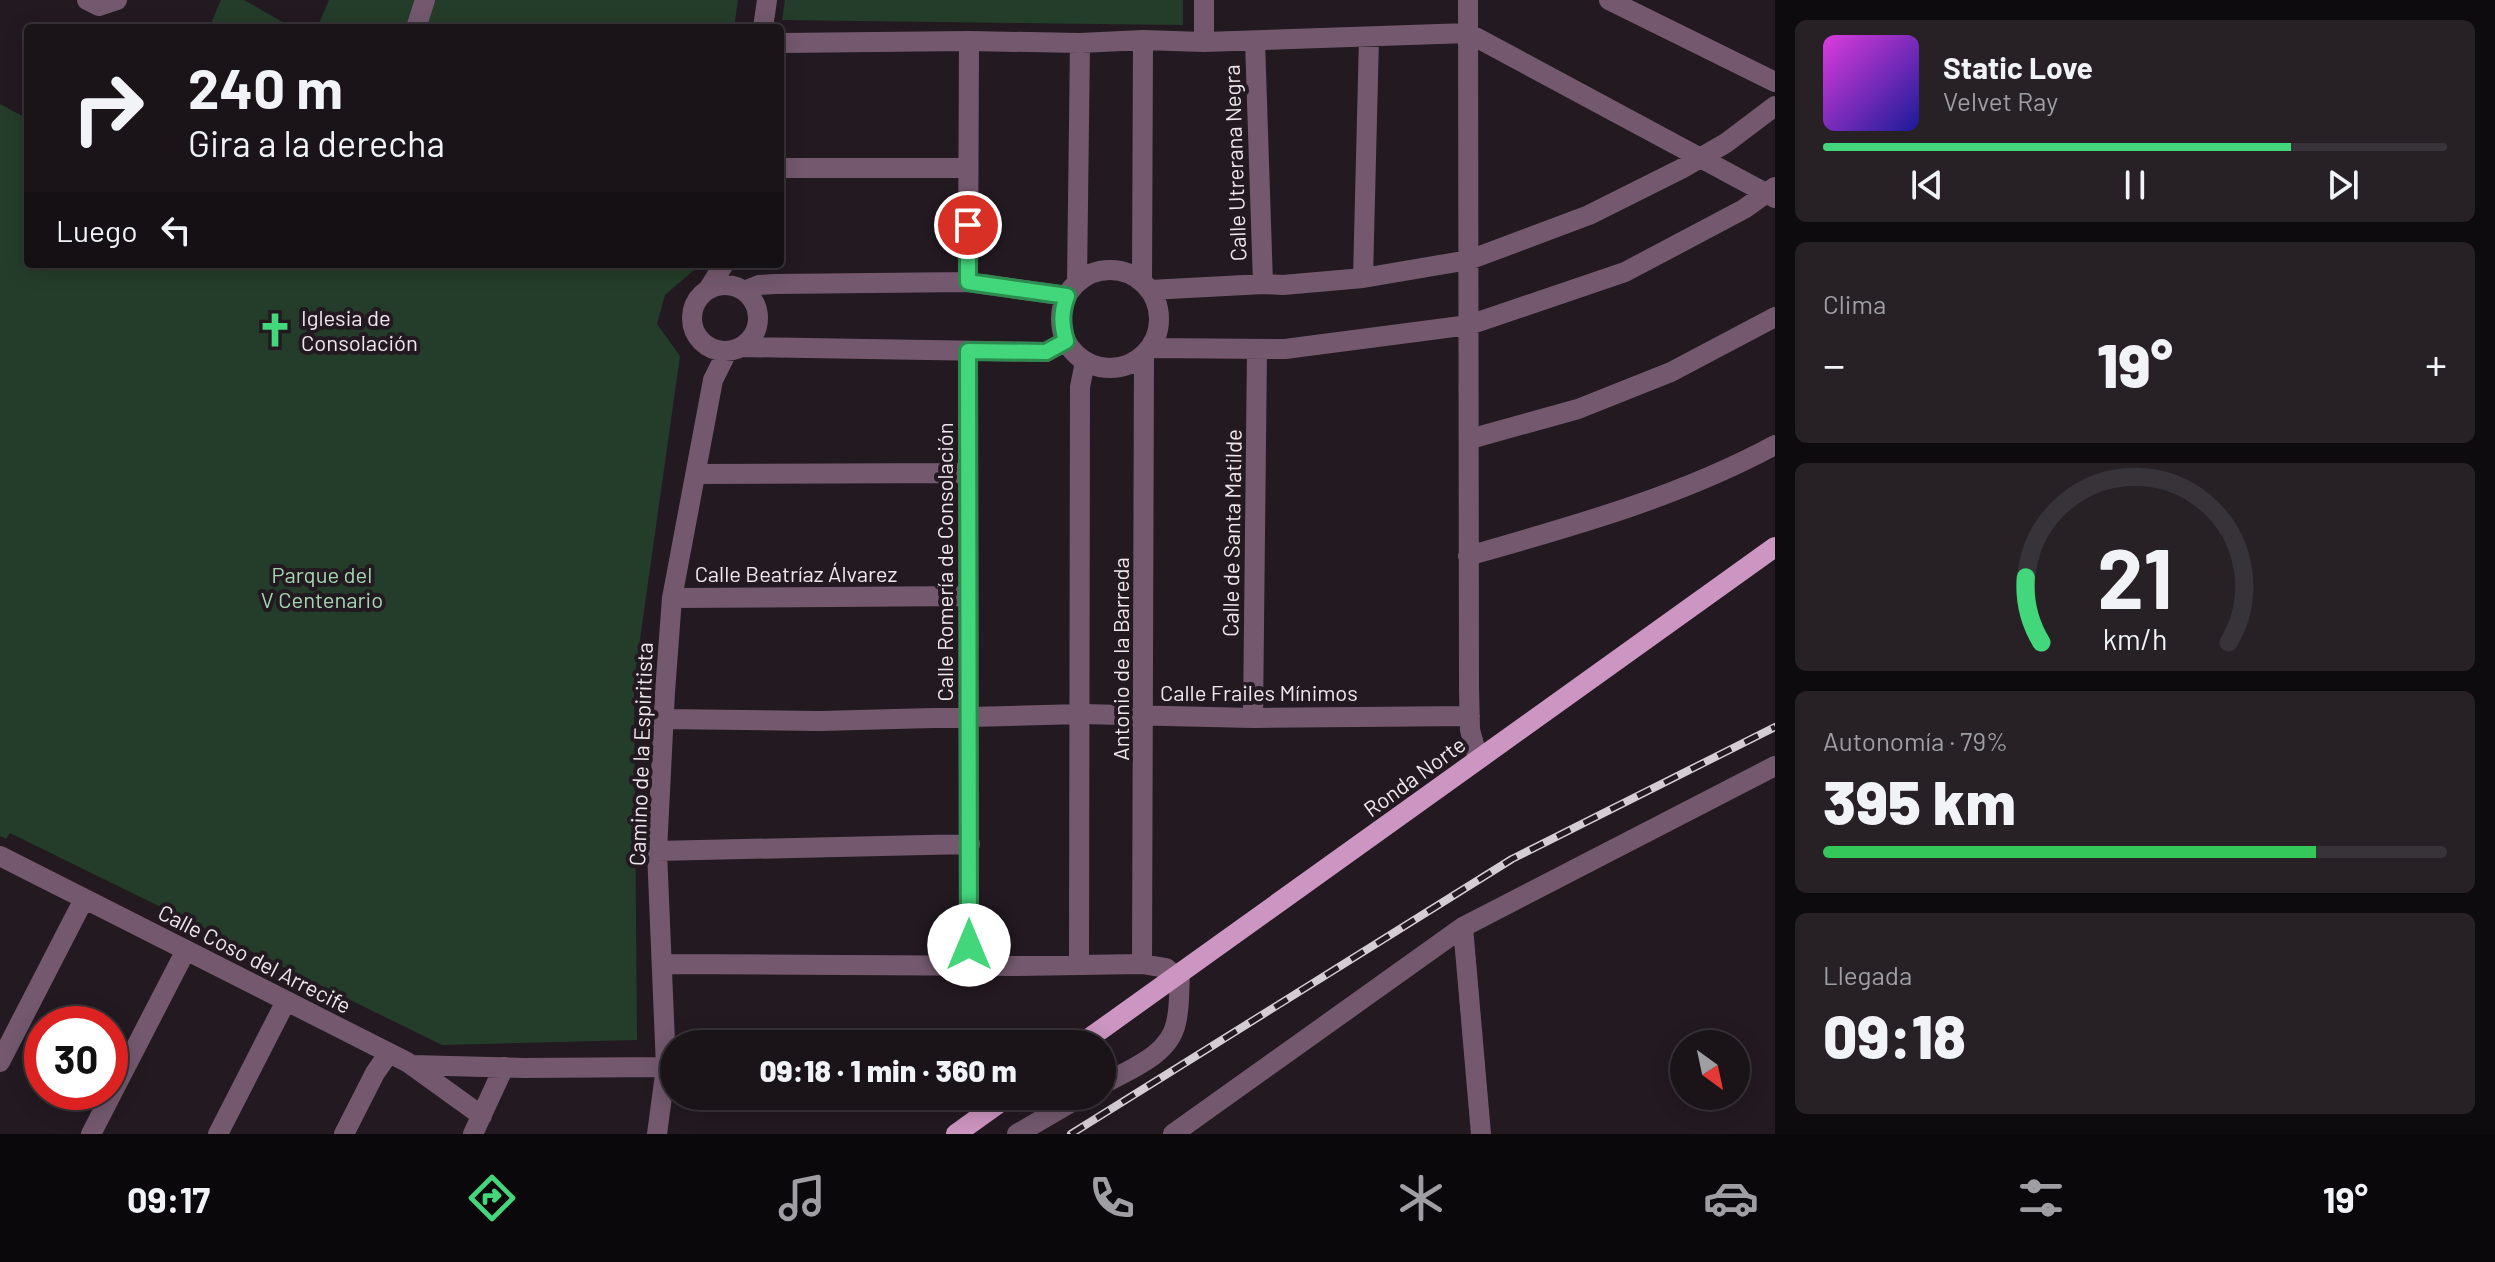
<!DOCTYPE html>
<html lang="es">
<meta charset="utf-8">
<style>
:root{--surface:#1a1419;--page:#272126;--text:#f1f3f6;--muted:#9f9ea2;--line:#383338;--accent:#43d77b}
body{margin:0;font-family:Barlow,sans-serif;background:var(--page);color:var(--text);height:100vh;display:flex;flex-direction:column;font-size:30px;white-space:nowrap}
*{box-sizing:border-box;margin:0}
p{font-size:26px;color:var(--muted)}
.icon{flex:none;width:44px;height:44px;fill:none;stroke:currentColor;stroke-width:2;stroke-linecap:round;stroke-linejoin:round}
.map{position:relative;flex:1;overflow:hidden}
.panel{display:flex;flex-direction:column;gap:20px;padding:20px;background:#0e0b0e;width:720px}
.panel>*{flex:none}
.guide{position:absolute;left:24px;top:24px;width:760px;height:244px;border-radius:8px;box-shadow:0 4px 20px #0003,0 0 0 2px var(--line);background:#1a1419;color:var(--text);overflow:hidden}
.needle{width:52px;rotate:147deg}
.buttons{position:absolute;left:1670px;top:1030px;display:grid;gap:16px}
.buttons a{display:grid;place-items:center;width:80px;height:80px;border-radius:50%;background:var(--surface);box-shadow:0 4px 20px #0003,0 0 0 2px var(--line);font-size:40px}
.speed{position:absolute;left:24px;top:1006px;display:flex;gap:16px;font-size:40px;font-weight:700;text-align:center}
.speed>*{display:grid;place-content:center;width:104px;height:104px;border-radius:50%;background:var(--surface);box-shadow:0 4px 20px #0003,0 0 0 2px var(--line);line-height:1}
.speed .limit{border:12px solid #d22;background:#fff;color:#111}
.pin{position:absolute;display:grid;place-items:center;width:68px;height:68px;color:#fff;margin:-34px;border:4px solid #fff;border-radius:50%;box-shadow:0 2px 8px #0007}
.me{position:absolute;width:88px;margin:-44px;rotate:0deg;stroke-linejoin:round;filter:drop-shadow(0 0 6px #0008)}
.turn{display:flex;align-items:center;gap:28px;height:168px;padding:0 32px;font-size:36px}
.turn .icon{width:104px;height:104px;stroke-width:2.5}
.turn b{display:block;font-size:56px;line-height:68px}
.then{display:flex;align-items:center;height:76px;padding:0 32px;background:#0003;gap:16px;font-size:30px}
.big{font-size:60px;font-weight:800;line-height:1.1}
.panel .tile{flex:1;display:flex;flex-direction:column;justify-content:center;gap:12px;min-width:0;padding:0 28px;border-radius:12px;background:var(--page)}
.panel .dial{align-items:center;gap:0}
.dial svg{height:208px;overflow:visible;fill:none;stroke:var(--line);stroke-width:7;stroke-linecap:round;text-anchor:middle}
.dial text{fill:var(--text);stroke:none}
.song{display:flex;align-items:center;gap:24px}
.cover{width:96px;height:96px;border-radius:12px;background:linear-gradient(135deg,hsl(300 70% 55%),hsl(240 70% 35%))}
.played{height:8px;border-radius:4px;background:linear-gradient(90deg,var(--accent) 75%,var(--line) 75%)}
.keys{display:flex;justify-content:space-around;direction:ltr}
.heat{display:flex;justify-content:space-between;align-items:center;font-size:44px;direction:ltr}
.charge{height:12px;border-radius:6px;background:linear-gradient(90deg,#34c759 79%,var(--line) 0)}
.trip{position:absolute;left:660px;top:1030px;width:456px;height:80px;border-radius:40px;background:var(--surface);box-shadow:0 4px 20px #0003,0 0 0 2px var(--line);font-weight:800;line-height:80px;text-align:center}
.tabs{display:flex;height:128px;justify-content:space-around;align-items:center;background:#0a080a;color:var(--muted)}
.tabs .icon{width:56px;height:56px}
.tabs .current{color:var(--accent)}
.tabs b{font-size:36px;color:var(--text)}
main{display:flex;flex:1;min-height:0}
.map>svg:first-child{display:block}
</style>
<main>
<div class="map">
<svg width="1775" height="1134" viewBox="0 0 1775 1134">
<rect width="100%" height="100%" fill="#231a21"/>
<!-- green -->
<path fill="#243d2a" d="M221,0H244L293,28H209Z
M329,0H738L734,28H317Z
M785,0H1183V25L782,20Z
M0,104L28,119V264H701L665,295L657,324L680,356L634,682L637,1040L442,1045L10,833L6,839L0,836Z"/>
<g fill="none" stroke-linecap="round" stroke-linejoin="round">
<!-- minor -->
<path stroke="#74596e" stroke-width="20" d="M87,0L99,6L117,0
M1204,0V42
M1468,0L1469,689L1470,730L1478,759
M1609,0L1775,82
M416,28L425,0
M763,28L767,0
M1255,41L1263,284
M780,43L969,41L1080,43L1143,40L1204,42L1468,33L1775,198
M780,168H968
M1061 319a49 49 0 1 1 98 0a49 49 0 1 1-98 0Z
M1363,278L1369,38
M968,282L969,41
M1142,282L1143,40
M1077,283L1080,43
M692 318a33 33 0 1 1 66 0a33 33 0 1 1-66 0Z
M709,288L724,264
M1150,290L1263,284L1283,285L1363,278L1469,260L1589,215L1681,169L1726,143L1775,106
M744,291L759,285L775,284L968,282L1067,296
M741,347L1046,352L1066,341
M1151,348L1285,349L1469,325L1625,272L1744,209L1775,187
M968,351L969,965
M1470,439L1578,409L1671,372L1775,317
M696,474L968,473
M1468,556C1573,526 1679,497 1775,445
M672,598L968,596
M1253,718L1257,349
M664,719L820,721L1081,714L1253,718L1470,716
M657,851L970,844
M0,856L407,1062L482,1116
M1463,927L1481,1134
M664,964L1015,966L1142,964L1166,968L1175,976
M1142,964L1144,355
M1079,965L1080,387L1085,362
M0,1062L84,899
M412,1065L524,1068L666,1067
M1102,1085C1129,1069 1169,1056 1176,1023C1180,1007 1179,989 1180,973
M91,1134L186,950
M218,1134L286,1001
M344,1134L375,1073L389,1053
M473,1134L504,1067
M657,1134L666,1067L657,851L665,692L672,598L713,380L727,352
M1017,1134L1082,1096
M1173,1134L1463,927L1775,766"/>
<!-- major -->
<path stroke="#cd95c1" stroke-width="20" d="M1081,1044L1775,547
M956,1134L1009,1096"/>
<!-- rail casing -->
<g stroke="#d4cdd2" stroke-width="8">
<path id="rail" d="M1071,1134L1512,859L1775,727"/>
</g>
<!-- rail -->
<use href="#rail" stroke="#231a21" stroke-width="5" stroke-dasharray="15" stroke-linecap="butt"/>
</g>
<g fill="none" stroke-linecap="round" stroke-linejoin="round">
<!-- route casing -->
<g stroke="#2c8c50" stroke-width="20">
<path id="route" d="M968,225V282L1067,296C1061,312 1061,324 1066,341L1046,352L968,351L969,945"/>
</g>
<!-- route -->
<use href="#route" stroke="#43d77b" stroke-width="14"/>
</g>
<!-- icons -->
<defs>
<g id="church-bare" transform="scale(2.76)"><path d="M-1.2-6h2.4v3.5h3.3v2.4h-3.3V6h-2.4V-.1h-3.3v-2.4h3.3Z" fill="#43d77b" stroke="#231a21" stroke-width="2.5" paint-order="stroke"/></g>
</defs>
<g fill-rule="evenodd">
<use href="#church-bare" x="275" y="330"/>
</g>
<g text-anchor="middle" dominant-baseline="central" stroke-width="8" stroke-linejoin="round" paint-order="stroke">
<!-- street labels -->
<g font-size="22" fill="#eee7ec" stroke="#231a21">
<text transform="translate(1234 163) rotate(-92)">Calle Utrerana Negra</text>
<text transform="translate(1231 533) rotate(-89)">Calle de Santa Matilde</text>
<text transform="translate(944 562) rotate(-90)">Calle Romería de Consolación</text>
<text x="796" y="573">Calle Beatríaz Álvarez</text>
<text transform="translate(1120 659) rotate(-90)">Antonio de la Barreda</text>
<text x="1259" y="692">Calle Frailes Mínimos</text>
<text transform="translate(640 754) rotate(-88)">Camino de la Espiritista</text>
<text transform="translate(1414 776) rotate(-36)">Ronda Norte</text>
<text transform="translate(255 958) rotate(27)">Calle Coso del Arrecife</text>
</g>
<!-- poi labels -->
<g font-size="22" fill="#eee7ec" stroke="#231a21" text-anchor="start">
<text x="301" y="317">Iglesia de<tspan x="301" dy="25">Consolación</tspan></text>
</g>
<!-- park labels -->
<g font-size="22" fill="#a4d7b0" stroke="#231a21">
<text x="322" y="574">Parque del<tspan x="322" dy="25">V Centenario</tspan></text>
</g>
</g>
</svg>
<div class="buttons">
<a><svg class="needle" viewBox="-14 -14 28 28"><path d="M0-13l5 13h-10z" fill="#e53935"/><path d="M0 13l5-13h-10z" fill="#9f9ea2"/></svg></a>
</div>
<div class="speed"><div class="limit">30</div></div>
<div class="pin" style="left:968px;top:225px;background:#d93025"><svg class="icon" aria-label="arrive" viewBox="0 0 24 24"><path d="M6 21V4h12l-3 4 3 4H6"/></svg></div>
<svg class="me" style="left:969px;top:945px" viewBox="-20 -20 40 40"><circle r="19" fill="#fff"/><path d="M0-13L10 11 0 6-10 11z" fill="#43d77b"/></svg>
<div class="trip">09:18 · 1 min · 360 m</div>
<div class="guide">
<div class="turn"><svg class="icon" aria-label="right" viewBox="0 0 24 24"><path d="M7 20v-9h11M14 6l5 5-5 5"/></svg><div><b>240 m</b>Gira a la derecha</div></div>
<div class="then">Luego<svg class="icon" aria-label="left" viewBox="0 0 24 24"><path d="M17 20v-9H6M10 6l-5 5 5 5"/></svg></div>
</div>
</div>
<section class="panel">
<div class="tile">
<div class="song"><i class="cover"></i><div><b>Static Love</b><p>Velvet Ray</p></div></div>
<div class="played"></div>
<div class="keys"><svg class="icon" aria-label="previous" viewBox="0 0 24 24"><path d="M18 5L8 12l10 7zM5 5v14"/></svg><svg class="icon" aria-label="pause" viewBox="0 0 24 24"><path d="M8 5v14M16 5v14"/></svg><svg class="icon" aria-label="next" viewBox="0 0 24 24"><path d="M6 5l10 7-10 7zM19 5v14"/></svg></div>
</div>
<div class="tile"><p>Clima</p>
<div class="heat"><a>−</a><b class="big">19°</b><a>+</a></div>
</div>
<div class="tile dial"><svg viewBox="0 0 100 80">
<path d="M14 69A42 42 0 1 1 86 69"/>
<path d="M14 69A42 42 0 0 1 8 44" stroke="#43d77b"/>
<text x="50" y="56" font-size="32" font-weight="700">21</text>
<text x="50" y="72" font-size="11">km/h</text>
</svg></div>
<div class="tile"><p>Autonomía · 79%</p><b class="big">395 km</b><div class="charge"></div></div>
<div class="tile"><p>Llegada</p><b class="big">09:18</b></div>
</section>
</main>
<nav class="tabs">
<b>09:17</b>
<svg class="icon current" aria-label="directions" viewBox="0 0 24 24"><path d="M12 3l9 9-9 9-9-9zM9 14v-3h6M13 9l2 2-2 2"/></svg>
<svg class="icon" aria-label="music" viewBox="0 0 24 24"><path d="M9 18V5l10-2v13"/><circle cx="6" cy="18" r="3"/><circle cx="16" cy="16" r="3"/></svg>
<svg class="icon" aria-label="phone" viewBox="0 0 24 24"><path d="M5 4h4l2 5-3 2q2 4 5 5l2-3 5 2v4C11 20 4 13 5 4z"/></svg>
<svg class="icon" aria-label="climate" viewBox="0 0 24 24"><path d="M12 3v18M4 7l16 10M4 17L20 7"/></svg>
<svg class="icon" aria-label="car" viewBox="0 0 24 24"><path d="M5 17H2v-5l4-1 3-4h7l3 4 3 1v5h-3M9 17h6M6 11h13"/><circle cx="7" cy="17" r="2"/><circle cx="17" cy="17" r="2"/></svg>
<svg class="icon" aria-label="filters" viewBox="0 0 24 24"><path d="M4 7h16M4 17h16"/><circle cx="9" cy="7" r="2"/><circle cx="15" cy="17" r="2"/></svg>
<b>19°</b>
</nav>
